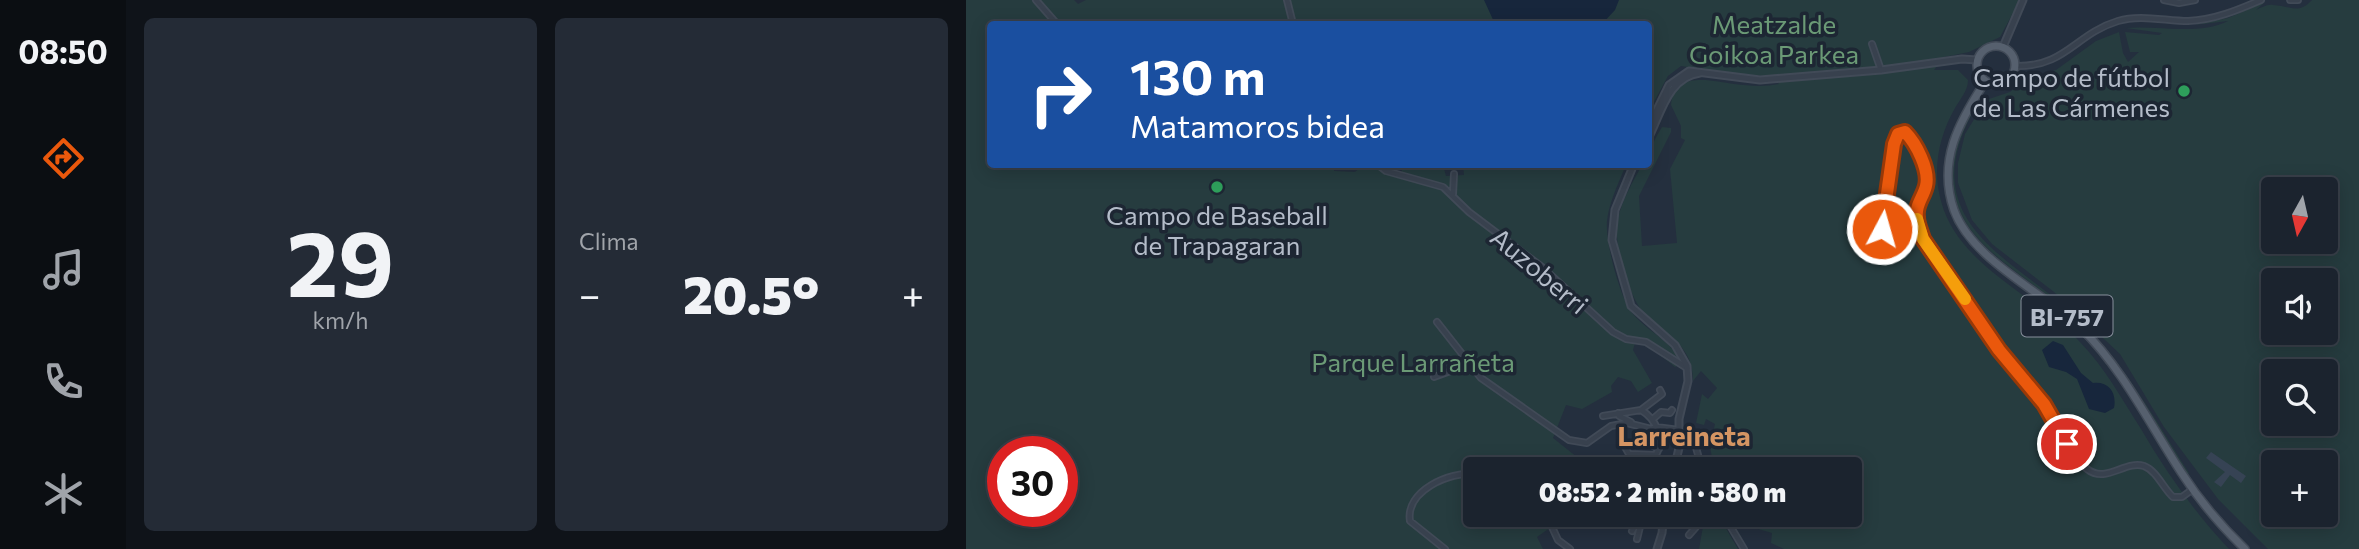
<!DOCTYPE html>
<html lang="es">
<meta charset="utf-8">
<style>
:root{--surface:#1b232e;--page:#242b36;--text:#f1f3f6;--muted:#a0a4aa;--line:#39404a;--accent:#ea580c}
body{margin:0;font-family:Commissioner,sans-serif;background:var(--page);color:var(--text);height:100vh;display:flex;flex-direction:column;font-size:26px;white-space:nowrap}
*{box-sizing:border-box;margin:0}
p{font-size:23px;color:var(--muted)}
.icon{flex:none;width:38px;height:38px;fill:none;stroke:currentColor;stroke-width:2;stroke-linecap:round;stroke-linejoin:round}
.map{position:relative;flex:1;overflow:hidden}
.sheet{display:flex;flex-direction:column;gap:18px;padding:18px;background:#0f1319;width:840px}
.sheet>*{flex:none}
.hud{position:absolute;left:21px;top:21px;width:665px;height:147px;border-radius:7px;box-shadow:0 4px 18px #0003,0 0 0 2px var(--line);background:#1a4fa0;color:#fff;overflow:hidden}
.needle{width:46px;rotate:188deg}
.fabs{position:absolute;left:1295px;top:177px;display:grid;gap:14px}
.fabs a{display:grid;place-items:center;width:77px;height:77px;border-radius:7px;background:var(--surface);box-shadow:0 4px 18px #0003,0 0 0 2px var(--line);font-size:35px}
.speed{position:absolute;left:21px;top:436px;display:flex;gap:14px;font-size:35px;font-weight:700;text-align:center}
.speed>*{display:grid;place-content:center;width:91px;height:91px;border-radius:50%;background:var(--surface);box-shadow:0 4px 18px #0003,0 0 0 2px var(--line);line-height:1}
.speed .limit{border:10px solid #d22;background:#fff;color:#111}
.pin{position:absolute;display:grid;place-items:center;width:60px;height:60px;color:#fff;margin:-30px;border:4px solid #fff;border-radius:50%;box-shadow:0 2px 7px #0007}
.me{position:absolute;width:77px;margin:-38px;rotate:6deg;stroke-linejoin:round;filter:drop-shadow(0 0 5px #0008)}
.turn{display:flex;align-items:center;gap:24px;height:147px;padding:0 28px;font-size:32px}
.turn .icon{width:91px;height:91px;stroke-width:2.5}
.turn b{display:block;font-size:49px;line-height:60px}
.big{font-size:52px;font-weight:800;line-height:1.1}
.sheet .card{flex:1;display:flex;flex-direction:column;justify-content:center;gap:10px;min-width:0;padding:0 24px;border-radius:10px;background:var(--page)}
.sheet .dial{align-items:center;gap:0}
.dial b{font-size:91px;line-height:1}
.heat{display:flex;justify-content:space-between;align-items:center;font-size:38px;direction:ltr}
.sheet .tiles{flex:1;display:grid;gap:18px;grid-template-columns:repeat(2,1fr)}
.trip{position:absolute;left:497px;top:457px;width:399px;height:70px;border-radius:7px;background:var(--surface);box-shadow:0 4px 18px #0003,0 0 0 2px var(--line);font-weight:800;line-height:70px;text-align:center}
main{display:flex;flex:1;min-height:0}
.menu{display:flex;flex-direction:column;width:126px;justify-content:space-around;align-items:center;background:#0b0e12;color:var(--muted)}
.menu .icon{width:49px;height:49px}
.menu .current{color:var(--accent)}
.menu b{font-size:32px;color:var(--text)}
.map>svg:first-child{display:block}
</style>
<main>
<nav class="menu">
<b>08:50</b>
<svg class="icon current" aria-label="directions" viewBox="0 0 24 24"><path d="M12 3l9 9-9 9-9-9zM9 14v-3h6M13 9l2 2-2 2"/></svg>
<svg class="icon" aria-label="music" viewBox="0 0 24 24"><path d="M9 18V5l10-2v13"/><circle cx="6" cy="18" r="3"/><circle cx="16" cy="16" r="3"/></svg>
<svg class="icon" aria-label="phone" viewBox="0 0 24 24"><path d="M5 4h4l2 5-3 2q2 4 5 5l2-3 5 2v4C11 20 4 13 5 4z"/></svg>
<svg class="icon" aria-label="climate" viewBox="0 0 24 24"><path d="M12 3v18M4 7l16 10M4 17L20 7"/></svg>
</nav>
<section class="sheet">
<div class="tiles">
<div class="card dial"><b>29</b><p>km/h</p></div>
<div class="card"><p>Clima</p>
<div class="heat"><a>−</a><b class="big">20.5°</b><a>+</a></div>
</div>
</div>
</section>
<div class="map">
<svg width="1393" height="549" viewBox="0 0 1393 549">
<rect width="100%" height="100%" fill="#242f3e"/>
<!-- green -->
<path fill="#263c3f" fill-rule="evenodd" d="M0,0H108L112,4L120,0H1054L1034,37L1003,52L978,57L968,70H992L1002,80C1002,91 994,99 989,108C973,136 966,169 975,201C992,266 1070,295 1114,342C1139,368 1156,399 1175,429C1200,472 1229,513 1263,549H818L805,543L806,533L779,525H768L762,515H773L777,520L787,515L884,514V469H745L743,466L739,467L737,459L746,458L744,446L749,424L740,419L738,425L730,423L736,394L742,399L751,388L735,371L727,381C727,347 705,339 683,319C663,301 646,244 652,219C656,199 667,182 676,165L682,164C683,150 688,140 696,127L705,128V132L673,196L676,246L711,243L704,169L719,140L715,138V126L705,105C708,70 746,81 768,84C783,86 799,87 813,84L803,76L777,75L715,66L702,76L683,111L682,24H24V164H369L368,171L389,172C392,170 394,167 398,165C403,162 427,176 435,178L436,169L477,165L480,176L498,175L497,165H660C653,182 643,202 641,221C639,241 654,299 667,314C683,333 704,339 716,363L709,367L684,347L669,343L667,350L686,383L672,392L665,381L652,377L645,386L646,392L616,409L600,405L587,438L626,469H509V514L593,515L595,520L571,537L577,549H0ZM37,452H96V511H37Z
M1346,0H1393V549H1302L1252,499L1198,427L1154,354L1088,292L1026,244L1006,220L992,183V163L999,134L1020,100L1044,92L1060,79L1090,70L1130,41L1153,32L1157,53L1162,62L1173,52H1164L1159,32L1193,35L1196,33L1160,28C1193,25 1232,36 1262,21L1228,25L1262,18L1299,2L1290,10C1295,8 1301,4 1307,5C1325,6 1332,15 1346,0ZM1307,189H1360V242H1307ZM1307,280H1360V332H1307ZM1307,371H1360V424H1307ZM1307,462H1360V514H1307Z
M1004,113L1006,114C944,230 1060,262 1123,329C1163,372 1192,424 1223,473L1221,475C1196,435 1174,388 1142,354C1127,338 1113,322 1097,308C1044,263 969,232 988,147C991,136 998,124 1004,113Z
M738,521L747,527L758,525L772,549H733Z"/>
<!-- water -->
<path fill="#17263c" d="M518,0H653L649,10L636,24H529Z
M1087,341L1097,345L1115,373L1127,383C1143,381 1151,393 1148,408L1139,413L1123,409L1111,379L1100,372L1083,367L1076,350Z"/>
<!-- building -->
<path fill="#364354" d="M1245,452L1280,476L1275,483L1264,475L1255,487L1248,482L1259,472L1240,458Z"/>
<g fill="none" stroke-linecap="round" stroke-linejoin="round">
<!-- minor casing -->
<g stroke="#414a57" stroke-width="8">
<path id="minor" d="M70,0L91,24
M321,0L327,24
M1198,0L1213,3L1229,0
M1324,0H1332
M906,44L915,70
M1050,66C1100,67 1109,34 1152,21C1174,14 1200,21 1222,21C1248,20 1272,10 1295,0
M411,164L420,171L477,187L503,212L576,267L647,332L660,339L680,342L721,368
M487,194L488,174
M913,258C912,237 921,141 936,131C949,137 963,171 960,185C958,197 950,204 951,217C951,224 955,232 957,239C987,283 1019,333 1052,375C1060,385 1069,393 1077,403C1092,423 1100,454 1121,469C1140,484 1159,460 1178,466C1191,471 1197,488 1207,497H1216L1227,489
M471,322L515,378L603,440L621,443L645,426L661,423L685,429L690,427L713,430
M468,377L501,365
M675,410L696,394L694,390
M652,413L653,416L665,422
M637,416L675,410C690,419 699,438 690,455L663,454L659,447
M688,418L695,412L704,413L706,410
M714,440L729,444L736,469
M681,443L693,449
M580,514L592,540L604,549
M757,514L778,549
M666,531L675,516
M723,535L730,527L734,514
M671,539L677,514
M479,549L444,521C439,491 484,471 509,474"/>
</g>
<!-- tertiary casing -->
<g stroke="#414a57" stroke-width="9">
<path id="tertiary" d="M1037,47L1057,0
M682,128L703,85L723,71L794,80L915,70L996,59L1011,60
M682,139C695,114 702,77 734,73
M668,164L649,210L646,240L665,306L709,345L721,366L722,381L713,419V448L708,469
M691,549L696,533L698,514"/>
</g>
<!-- primary casing -->
<g stroke="#414a57" stroke-width="10">
<path id="primary" d="M1011 65a19 19 0 1 1 38 0a19 19 0 1 1-38 0Z
M1019,82C993,122 971,161 988,210C1006,260 1077,292 1115,328C1157,369 1183,423 1215,472C1233,500 1255,526 1279,549"/>
</g>
<!-- minor -->
<use href="#minor" stroke="#38414e" stroke-width="4.5"/>
<!-- tertiary -->
<use href="#tertiary" stroke="#38414e" stroke-width="5"/>
<!-- primary -->
<use href="#primary" stroke="#56606e" stroke-width="7"/>
</g>
<g fill="none" stroke-linecap="round" stroke-linejoin="round">
<!-- route casing -->
<g stroke="#983908" stroke-width="18">
<path id="route" d="M916,229L928,144L932,134L939,132C950,143 964,170 960,186C957,198 949,205 951,217C951,224 955,232 957,239L1033,350L1078,404L1101,444"/>
</g>
<!-- route -->
<use href="#route" stroke="#ea580c" stroke-width="12"/>
<!-- slow -->
<path stroke="#f59e0b" stroke-width="12" d="M951,219L957,239L999,299"/>
</g>
<!-- markers -->
<g fill="#2e9e5b" stroke="#1d2633" stroke-width="2.5">
<circle cx="1218" cy="91" r="7"/>
<circle cx="251" cy="187" r="7"/>
</g>
<g text-anchor="middle" dominant-baseline="central" stroke-width="7" stroke-linejoin="round" paint-order="stroke">
<!-- shield labels -->
<rect fill="#1d2633" stroke="#878f9c" stroke-width="2" x="1055.5" y="295.5" width="91" height="41" rx="5"/>
<g font-size="24" font-weight="bold" fill="#b4bcc9">
<text x="1101" y="316">BI-757</text>
</g>
<!-- park labels -->
<g font-size="26" fill="#6b9a76" stroke="#1d2633">
<text x="808" y="23">Meatzalde<tspan x="808" dy="30">Goikoa Parkea</tspan></text>
<text x="447" y="361">Parque Larrañeta</text>
</g>
<!-- poi labels -->
<g font-size="26" fill="#b4bcc9" stroke="#1d2633" text-anchor="end">
<text x="1204" y="76">Campo de fútbol<tspan x="1204" dy="30">de Las Cármenes</tspan></text>
<text x="251" y="214" text-anchor="middle">Campo de Baseball<tspan x="251" dy="30">de Trapagaran</tspan></text>
</g>
<!-- street labels -->
<g font-size="26" fill="#b4bcc9" stroke="#1d2633">
<text transform="translate(574 270) rotate(40)">Auzoberri</text>
</g>
<!-- neighbourhood labels -->
<g font-size="28" font-weight="bold" fill="#d59563" stroke="#1d2633">
<text x="718" y="435">Larreineta</text>
</g>
</g>
</svg>
<div class="fabs">
<a><svg class="needle" viewBox="-14 -14 28 28"><path d="M0-13l5 13h-10z" fill="#e53935"/><path d="M0 13l5-13h-10z" fill="#a0a4aa"/></svg></a>
<a><svg class="icon" aria-label="sound" viewBox="0 0 24 24"><path d="M4 9h4l5-4v14l-5-4H4zM17 9q2 3 0 6"/></svg></a>
<a><svg class="icon" aria-label="search" viewBox="0 0 24 24"><circle cx="10" cy="10" r="6"/><path d="M15 15l6 6"/></svg></a>
<a>+</a>
</div>
<div class="speed"><div class="limit">30</div></div>
<div class="pin" style="left:1101px;top:444px;background:#d93025"><svg class="icon" aria-label="arrive" viewBox="0 0 24 24"><path d="M6 21V4h12l-3 4 3 4H6"/></svg></div>
<svg class="me" style="left:916px;top:229px" viewBox="-20 -20 40 40"><circle r="17" fill="#ea580c" stroke="#fff" stroke-width="3"/><path d="M0-11L8 9 0 5-8 9z" fill="#fff"/></svg>
<div class="trip">08:52 · 2 min · 580 m</div>
<div class="hud">
<div class="turn"><svg class="icon" aria-label="right" viewBox="0 0 24 24"><path d="M7 20v-9h11M14 6l5 5-5 5"/></svg><div><b>130 m</b>Matamoros bidea</div></div>
</div>
</div>
</main>
